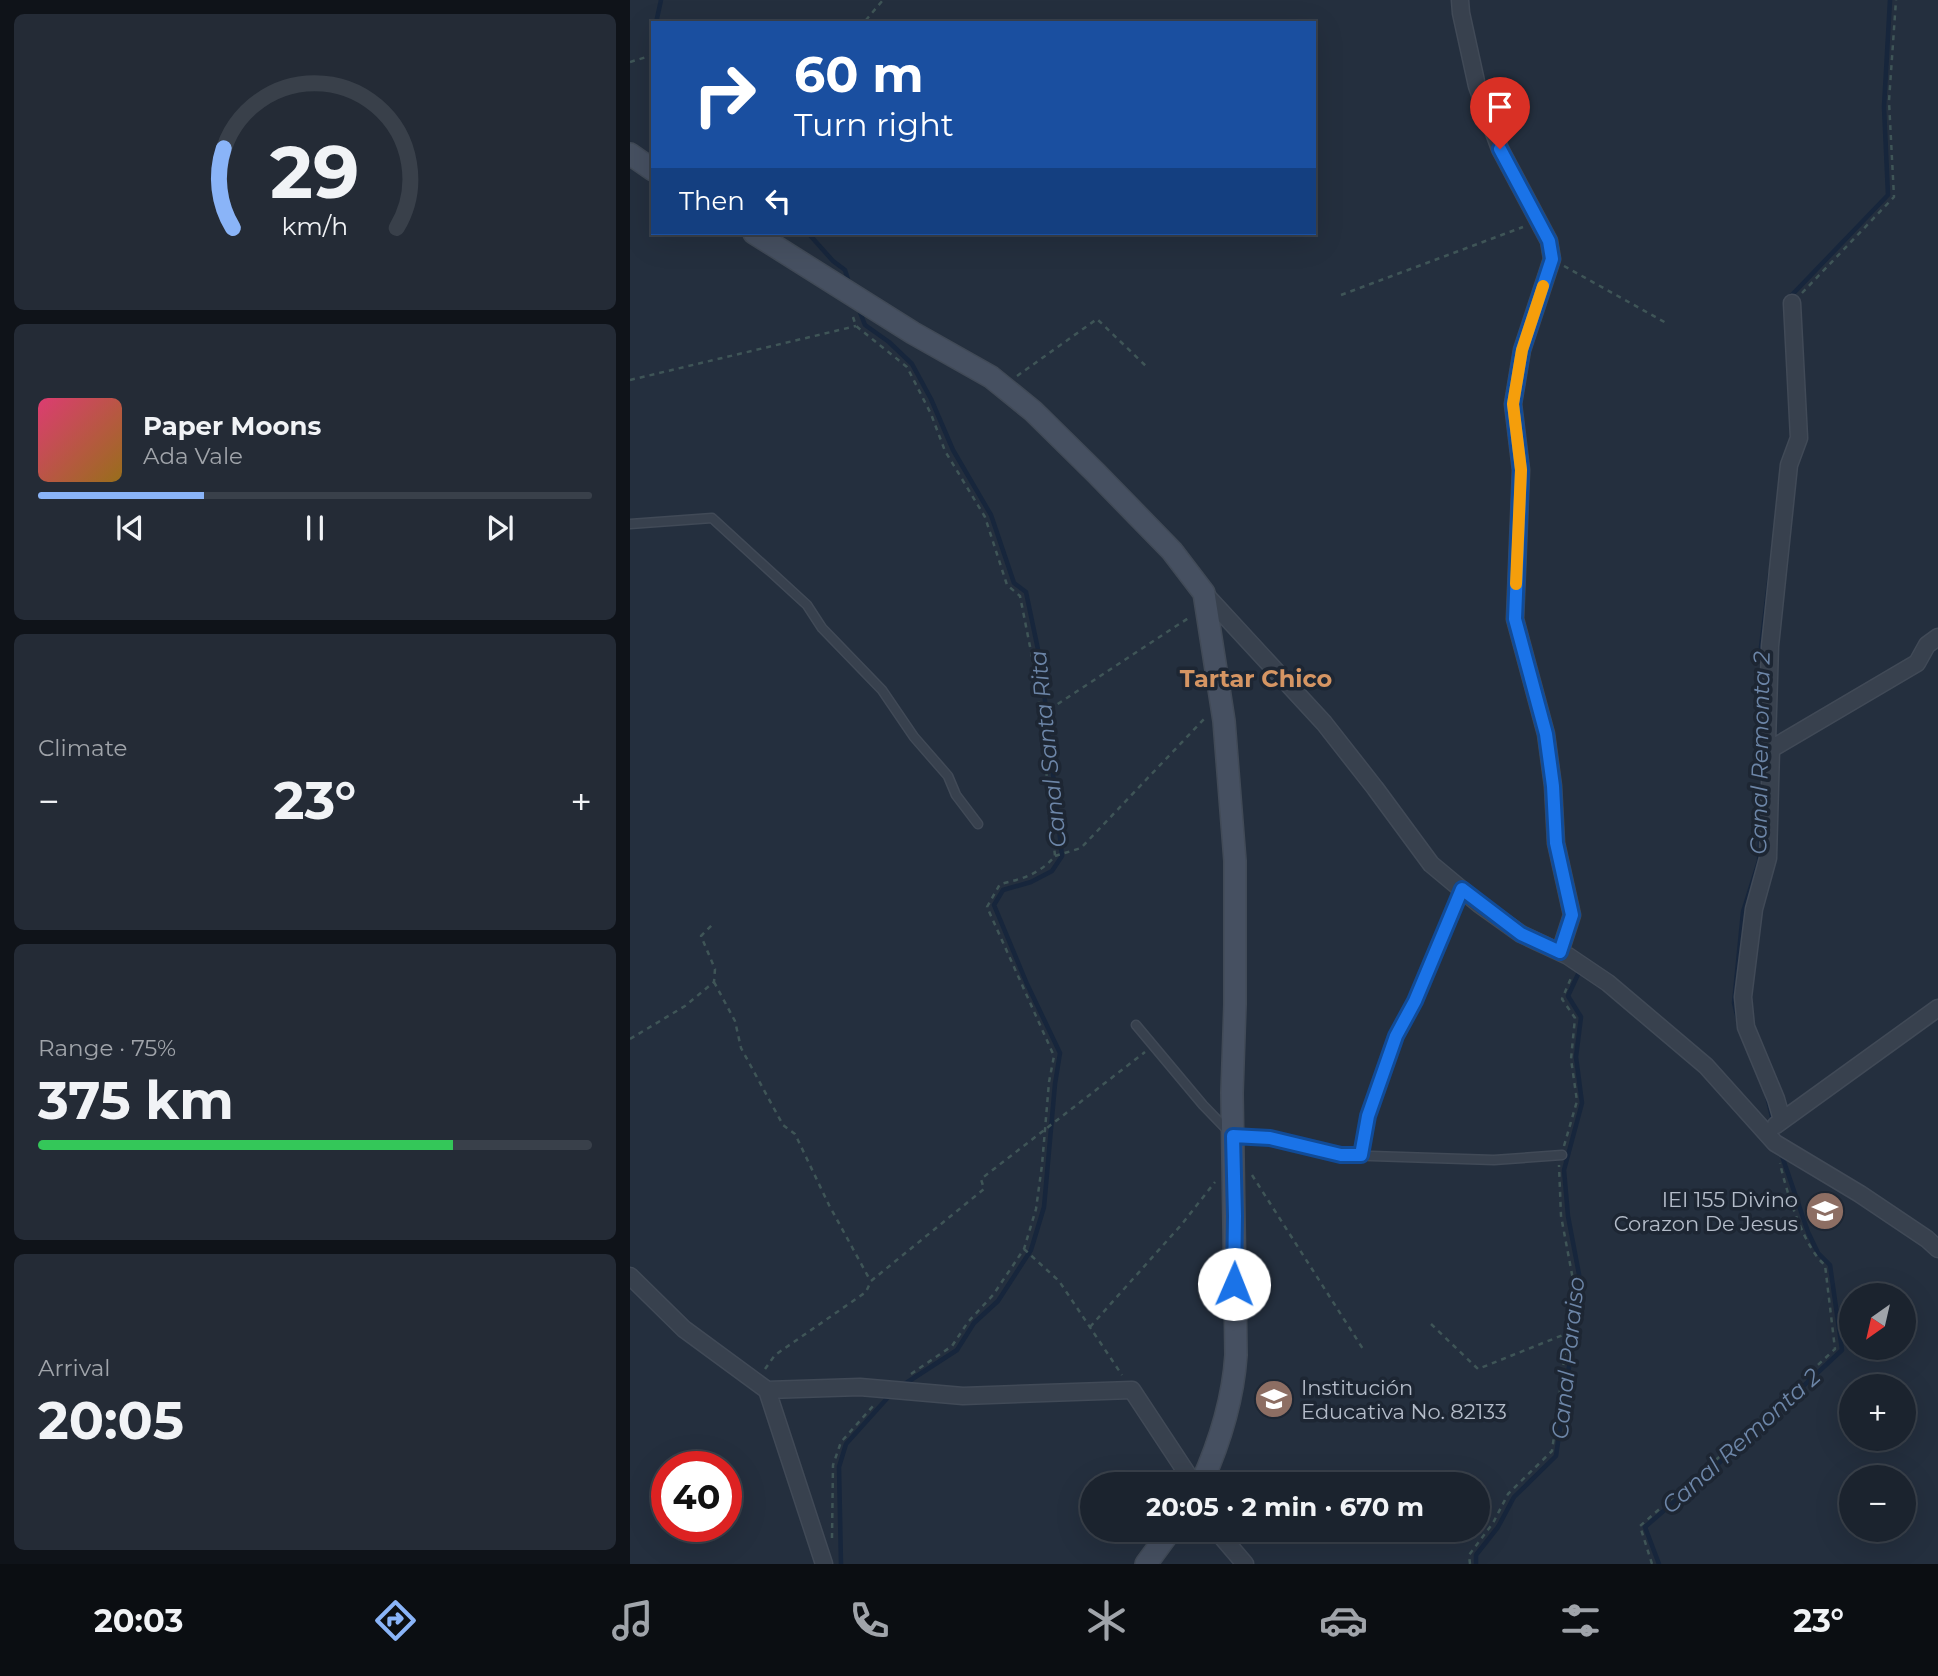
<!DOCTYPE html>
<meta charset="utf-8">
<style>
:root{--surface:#1b232e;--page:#242b36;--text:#f1f3f6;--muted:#a0a4aa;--line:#39404a;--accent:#8ab4f8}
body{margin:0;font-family:Montserrat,sans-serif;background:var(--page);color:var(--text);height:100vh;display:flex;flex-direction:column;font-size:26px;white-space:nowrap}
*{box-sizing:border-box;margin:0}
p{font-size:23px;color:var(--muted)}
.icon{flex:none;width:38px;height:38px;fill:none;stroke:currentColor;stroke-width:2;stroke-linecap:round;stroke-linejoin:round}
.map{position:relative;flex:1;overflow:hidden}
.drawer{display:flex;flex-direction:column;gap:14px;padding:14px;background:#0f1319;width:630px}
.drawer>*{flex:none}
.banner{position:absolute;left:21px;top:21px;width:665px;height:214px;border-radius:0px;box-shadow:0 7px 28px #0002,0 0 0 2px var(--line);background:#1a4fa0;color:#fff;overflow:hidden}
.needle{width:46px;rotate:214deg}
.fabs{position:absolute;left:1209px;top:1283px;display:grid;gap:14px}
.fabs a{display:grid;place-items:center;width:77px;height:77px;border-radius:50%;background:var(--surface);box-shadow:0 7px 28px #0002,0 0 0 2px var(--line);font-size:35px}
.speed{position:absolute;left:21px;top:1451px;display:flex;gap:14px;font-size:35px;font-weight:700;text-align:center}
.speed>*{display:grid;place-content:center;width:91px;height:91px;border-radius:50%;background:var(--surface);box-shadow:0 7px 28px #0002,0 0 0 2px var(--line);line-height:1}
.speed .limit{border:10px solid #d22;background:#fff;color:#111}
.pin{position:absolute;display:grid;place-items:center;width:60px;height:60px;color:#fff;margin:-72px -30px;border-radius:50% 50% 50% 0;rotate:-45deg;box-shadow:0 0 7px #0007}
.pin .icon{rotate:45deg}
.me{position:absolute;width:77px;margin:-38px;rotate:1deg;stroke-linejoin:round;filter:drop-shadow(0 0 5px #0008)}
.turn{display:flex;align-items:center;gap:24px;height:147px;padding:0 28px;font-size:32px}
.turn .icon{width:91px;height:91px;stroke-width:2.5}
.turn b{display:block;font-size:49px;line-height:60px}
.then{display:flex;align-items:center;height:66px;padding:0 28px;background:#0003;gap:14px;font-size:26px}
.big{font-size:52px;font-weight:700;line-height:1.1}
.drawer .card{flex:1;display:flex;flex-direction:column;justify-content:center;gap:10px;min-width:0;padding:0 24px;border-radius:10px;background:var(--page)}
.drawer .dial{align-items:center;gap:0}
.dial svg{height:182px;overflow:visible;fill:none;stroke:var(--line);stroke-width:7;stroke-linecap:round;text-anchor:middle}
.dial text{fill:var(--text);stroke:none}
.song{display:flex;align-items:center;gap:21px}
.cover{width:84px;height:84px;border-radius:10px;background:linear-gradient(135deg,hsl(340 70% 55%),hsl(40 70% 35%))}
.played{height:7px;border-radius:4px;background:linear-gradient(90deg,var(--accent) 30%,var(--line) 30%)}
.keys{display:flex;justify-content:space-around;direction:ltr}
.heat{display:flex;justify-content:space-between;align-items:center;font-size:38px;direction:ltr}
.charge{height:10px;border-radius:5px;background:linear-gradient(90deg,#34c759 75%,var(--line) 0)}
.trip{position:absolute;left:450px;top:1472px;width:410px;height:70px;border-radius:35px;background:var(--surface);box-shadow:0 7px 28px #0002,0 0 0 2px var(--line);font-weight:700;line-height:70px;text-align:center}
.tab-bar{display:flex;height:112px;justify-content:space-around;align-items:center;background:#0b0e12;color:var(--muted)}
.tab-bar .icon{width:49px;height:49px}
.tab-bar .on{color:var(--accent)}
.tab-bar b{font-size:32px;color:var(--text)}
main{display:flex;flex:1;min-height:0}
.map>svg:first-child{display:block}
</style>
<main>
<section class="drawer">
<div class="card dial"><svg viewBox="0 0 100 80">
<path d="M14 69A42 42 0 1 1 86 69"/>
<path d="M14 69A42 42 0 0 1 10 34" stroke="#8ab4f8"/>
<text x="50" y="56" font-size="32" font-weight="700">29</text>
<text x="50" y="72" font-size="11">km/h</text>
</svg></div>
<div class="card">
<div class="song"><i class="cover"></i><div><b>Paper Moons</b><p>Ada Vale</p></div></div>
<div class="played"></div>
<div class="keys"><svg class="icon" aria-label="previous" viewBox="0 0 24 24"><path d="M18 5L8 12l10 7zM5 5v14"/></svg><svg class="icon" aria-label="pause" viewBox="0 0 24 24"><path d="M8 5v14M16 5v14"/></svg><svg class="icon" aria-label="next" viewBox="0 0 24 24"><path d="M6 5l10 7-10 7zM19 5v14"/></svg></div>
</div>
<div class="card"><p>Climate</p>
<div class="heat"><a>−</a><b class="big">23°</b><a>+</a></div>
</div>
<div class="card"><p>Range · 75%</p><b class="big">375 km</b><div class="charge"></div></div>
<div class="card"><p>Arrival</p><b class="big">20:05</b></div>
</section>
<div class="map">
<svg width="1308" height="1564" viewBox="0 0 1308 1564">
<rect width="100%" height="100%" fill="#242f3e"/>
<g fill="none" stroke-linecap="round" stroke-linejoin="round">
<!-- stream -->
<path stroke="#17263c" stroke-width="4.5" d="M26,23L31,0
M178,233L203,261L215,270L220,286
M1158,299L1258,195L1254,107L1260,0
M228,307L235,325L259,342L282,364L301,399L323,450L361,515L384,583L396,592L411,664L432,856L422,871L401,882L373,890L364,905L397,984L430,1053L425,1084L414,1207L401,1250L368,1301L344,1323L327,1350L273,1385
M1132,663L1131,647L1140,574
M1130,731L1129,745L1135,760
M1108,1019L1104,1003L1113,912L1129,861L1131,824
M1137,1096L1143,1121
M211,1564L209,1467L216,1444L261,1394
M846,1564V1555L868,1527L884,1497L926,1456L951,1285L938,1216L934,1170L952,1103L946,1057L951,1017L938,996L950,970
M1029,1564L1015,1527L1111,1444L1212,1350L1200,1265L1188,1253L1178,1232L1151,1153"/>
<!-- lane casing -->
<g stroke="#414a57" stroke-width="11">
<path id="lane" d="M0,524L82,518L177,605L192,628L252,690L284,737L318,776L326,795L348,824
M506,1025L573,1105L603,1136L640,1138L711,1155L864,1160L932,1155
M731,1155L738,1116L766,1036L785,1001L832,889"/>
</g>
<!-- street casing -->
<g stroke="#414a57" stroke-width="19">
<path id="street" d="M830,0L831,13L847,86L870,149L919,241L922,259L892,350L883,404L891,470L885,619L916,734L923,786L926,843L942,915L930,952
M574,593L694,723L745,788L801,864L849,904L891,934L938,956L978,983L1076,1066L1145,1143L1230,1194L1297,1239L1308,1249
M1141,749L1287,663L1297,645L1308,637
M1152,1120L1146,1099L1116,1027L1113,997L1124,909L1138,858L1141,749L1137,742L1140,646L1159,465L1169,438L1162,303
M1146,1125L1308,1008
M0,1276L54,1329L137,1390L194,1564
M137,1390L230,1387L333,1396L502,1390L564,1484
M586,1530L615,1564"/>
</g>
<!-- secondary casing -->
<g stroke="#414a57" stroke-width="24">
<path id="secondary" d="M0,154L23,170
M124,233L283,333L361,377L403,411L466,473L542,551L574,593L594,721L605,861V1004L602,1093L606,1355C603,1400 590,1442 571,1484
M516,1564L541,1530"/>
</g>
<!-- path -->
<path stroke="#3f5557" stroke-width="2.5" stroke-dasharray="5 5" stroke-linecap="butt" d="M226,23L236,20L253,0
M0,62L23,55
M934,266L1038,324
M1172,293L1264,197L1259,101L1266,0
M711,295L893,227
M223,317L226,326L277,367L301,414L315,451L355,517L377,585L390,596L407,682L425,856C410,874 392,879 370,884L357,907L424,1056L419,1082L412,1165L406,1209L394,1249L363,1295L338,1322L322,1346L278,1376
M387,376L467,319L518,368
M0,380L226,326
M411,715L560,617
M425,856L451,848L575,718
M84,982L105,1021L111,1048L153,1125L165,1134L199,1205L240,1280
M0,1039L55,1006L84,982L85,969L71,936L83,924
M934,1146L947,1101L941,1059L945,1018L932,999L941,978
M622,1175L733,1349
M394,1249L429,1281L492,1375
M801,1324L848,1369L938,1333
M460,1327L552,1224L585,1182
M135,1369L145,1355L236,1292L241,1281L354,1189L351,1179L515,1052
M202,1538L203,1465L211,1442L244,1405
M840,1564L839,1555L863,1523L878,1494L922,1451L944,1285L931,1216L929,1165
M1022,1564L1010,1526L1088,1458L1205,1349L1195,1265C1174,1248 1156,1191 1150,1163"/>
<!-- lane -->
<use href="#lane" stroke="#38414e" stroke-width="8"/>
<!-- street -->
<use href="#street" stroke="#38414e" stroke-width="16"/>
<!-- secondary -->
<use href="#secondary" stroke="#465061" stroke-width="21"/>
</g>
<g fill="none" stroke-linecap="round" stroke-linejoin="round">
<!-- route casing -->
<g stroke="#114b97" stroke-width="18">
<path id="route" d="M604,1284L605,1216L603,1136L640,1138L711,1155H731L738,1116L766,1036L785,1001L832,889L891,934L930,952L942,915L926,843L923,786L916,734L885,619L891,470L883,404L892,350L922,259L919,241L870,149"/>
</g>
<!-- route -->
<use href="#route" stroke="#1a73e8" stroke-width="12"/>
<!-- slow -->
<path stroke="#f59e0b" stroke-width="12" d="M886,584L891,470L883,404L892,350L913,286"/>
</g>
<!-- icons -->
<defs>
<g id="school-disc" transform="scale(2.0125)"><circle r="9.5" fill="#8d6e63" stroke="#1d2633"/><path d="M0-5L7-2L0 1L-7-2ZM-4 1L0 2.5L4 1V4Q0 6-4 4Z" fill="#fff"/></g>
</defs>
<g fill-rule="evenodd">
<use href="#school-disc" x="1195" y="1211"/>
<use href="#school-disc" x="644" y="1399"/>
</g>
<g text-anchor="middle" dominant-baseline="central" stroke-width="7" stroke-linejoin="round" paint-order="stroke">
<!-- poi labels -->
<g font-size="21" fill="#b4bcc9" stroke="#1d2633" text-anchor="end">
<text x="1168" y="1199">IEI 155 Divino<tspan x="1168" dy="24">Corazon De Jesus</tspan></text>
<text x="671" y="1387" text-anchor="start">Institución<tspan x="671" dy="24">Educativa No. 82133</tspan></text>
</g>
<!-- water labels -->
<g font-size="23" font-style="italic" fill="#6d86a8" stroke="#1d2633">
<text transform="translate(418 749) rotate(-96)">Canal Santa Rita</text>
<text transform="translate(1130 753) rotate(-89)">Canal Remonta 2</text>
<text transform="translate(938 1358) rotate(-84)">Canal Paraiso</text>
<text transform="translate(1111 1441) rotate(-42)">Canal Remonta 2</text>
</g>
<!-- quarter labels -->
<g font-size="24" font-weight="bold" fill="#d59563" stroke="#1d2633">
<text x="626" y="678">Tartar Chico</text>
</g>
</g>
</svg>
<div class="fabs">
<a><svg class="needle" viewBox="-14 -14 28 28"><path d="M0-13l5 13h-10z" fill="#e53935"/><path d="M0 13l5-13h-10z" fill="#a0a4aa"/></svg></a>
<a>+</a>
<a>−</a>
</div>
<div class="speed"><div class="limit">40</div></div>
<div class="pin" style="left:870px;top:149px;background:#d93025"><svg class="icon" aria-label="arrive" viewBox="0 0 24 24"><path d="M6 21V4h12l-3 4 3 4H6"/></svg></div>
<svg class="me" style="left:604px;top:1284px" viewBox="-20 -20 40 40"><circle r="19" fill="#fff"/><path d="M0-13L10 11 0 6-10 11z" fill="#1a73e8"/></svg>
<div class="trip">20:05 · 2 min · 670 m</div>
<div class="banner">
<div class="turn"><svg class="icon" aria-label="right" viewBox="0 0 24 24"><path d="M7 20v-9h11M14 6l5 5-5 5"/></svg><div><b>60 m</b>Turn right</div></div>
<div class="then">Then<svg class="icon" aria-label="left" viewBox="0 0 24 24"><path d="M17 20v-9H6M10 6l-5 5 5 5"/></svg></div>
</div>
</div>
</main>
<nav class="tab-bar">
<b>20:03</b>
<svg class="icon on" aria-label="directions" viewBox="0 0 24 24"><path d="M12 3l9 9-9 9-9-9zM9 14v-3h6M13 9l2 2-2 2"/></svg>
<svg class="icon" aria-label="music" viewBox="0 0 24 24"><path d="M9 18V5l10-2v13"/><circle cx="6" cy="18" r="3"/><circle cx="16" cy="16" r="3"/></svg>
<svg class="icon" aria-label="phone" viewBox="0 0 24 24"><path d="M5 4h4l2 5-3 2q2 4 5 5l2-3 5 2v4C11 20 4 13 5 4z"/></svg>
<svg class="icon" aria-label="climate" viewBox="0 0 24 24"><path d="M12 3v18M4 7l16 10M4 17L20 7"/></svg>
<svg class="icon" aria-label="car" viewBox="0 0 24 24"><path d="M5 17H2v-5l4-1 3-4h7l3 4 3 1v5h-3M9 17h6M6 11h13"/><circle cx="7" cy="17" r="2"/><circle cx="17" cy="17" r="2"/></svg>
<svg class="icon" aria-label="filters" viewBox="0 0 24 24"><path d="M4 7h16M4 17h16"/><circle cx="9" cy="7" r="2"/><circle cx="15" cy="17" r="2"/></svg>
<b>23°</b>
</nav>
